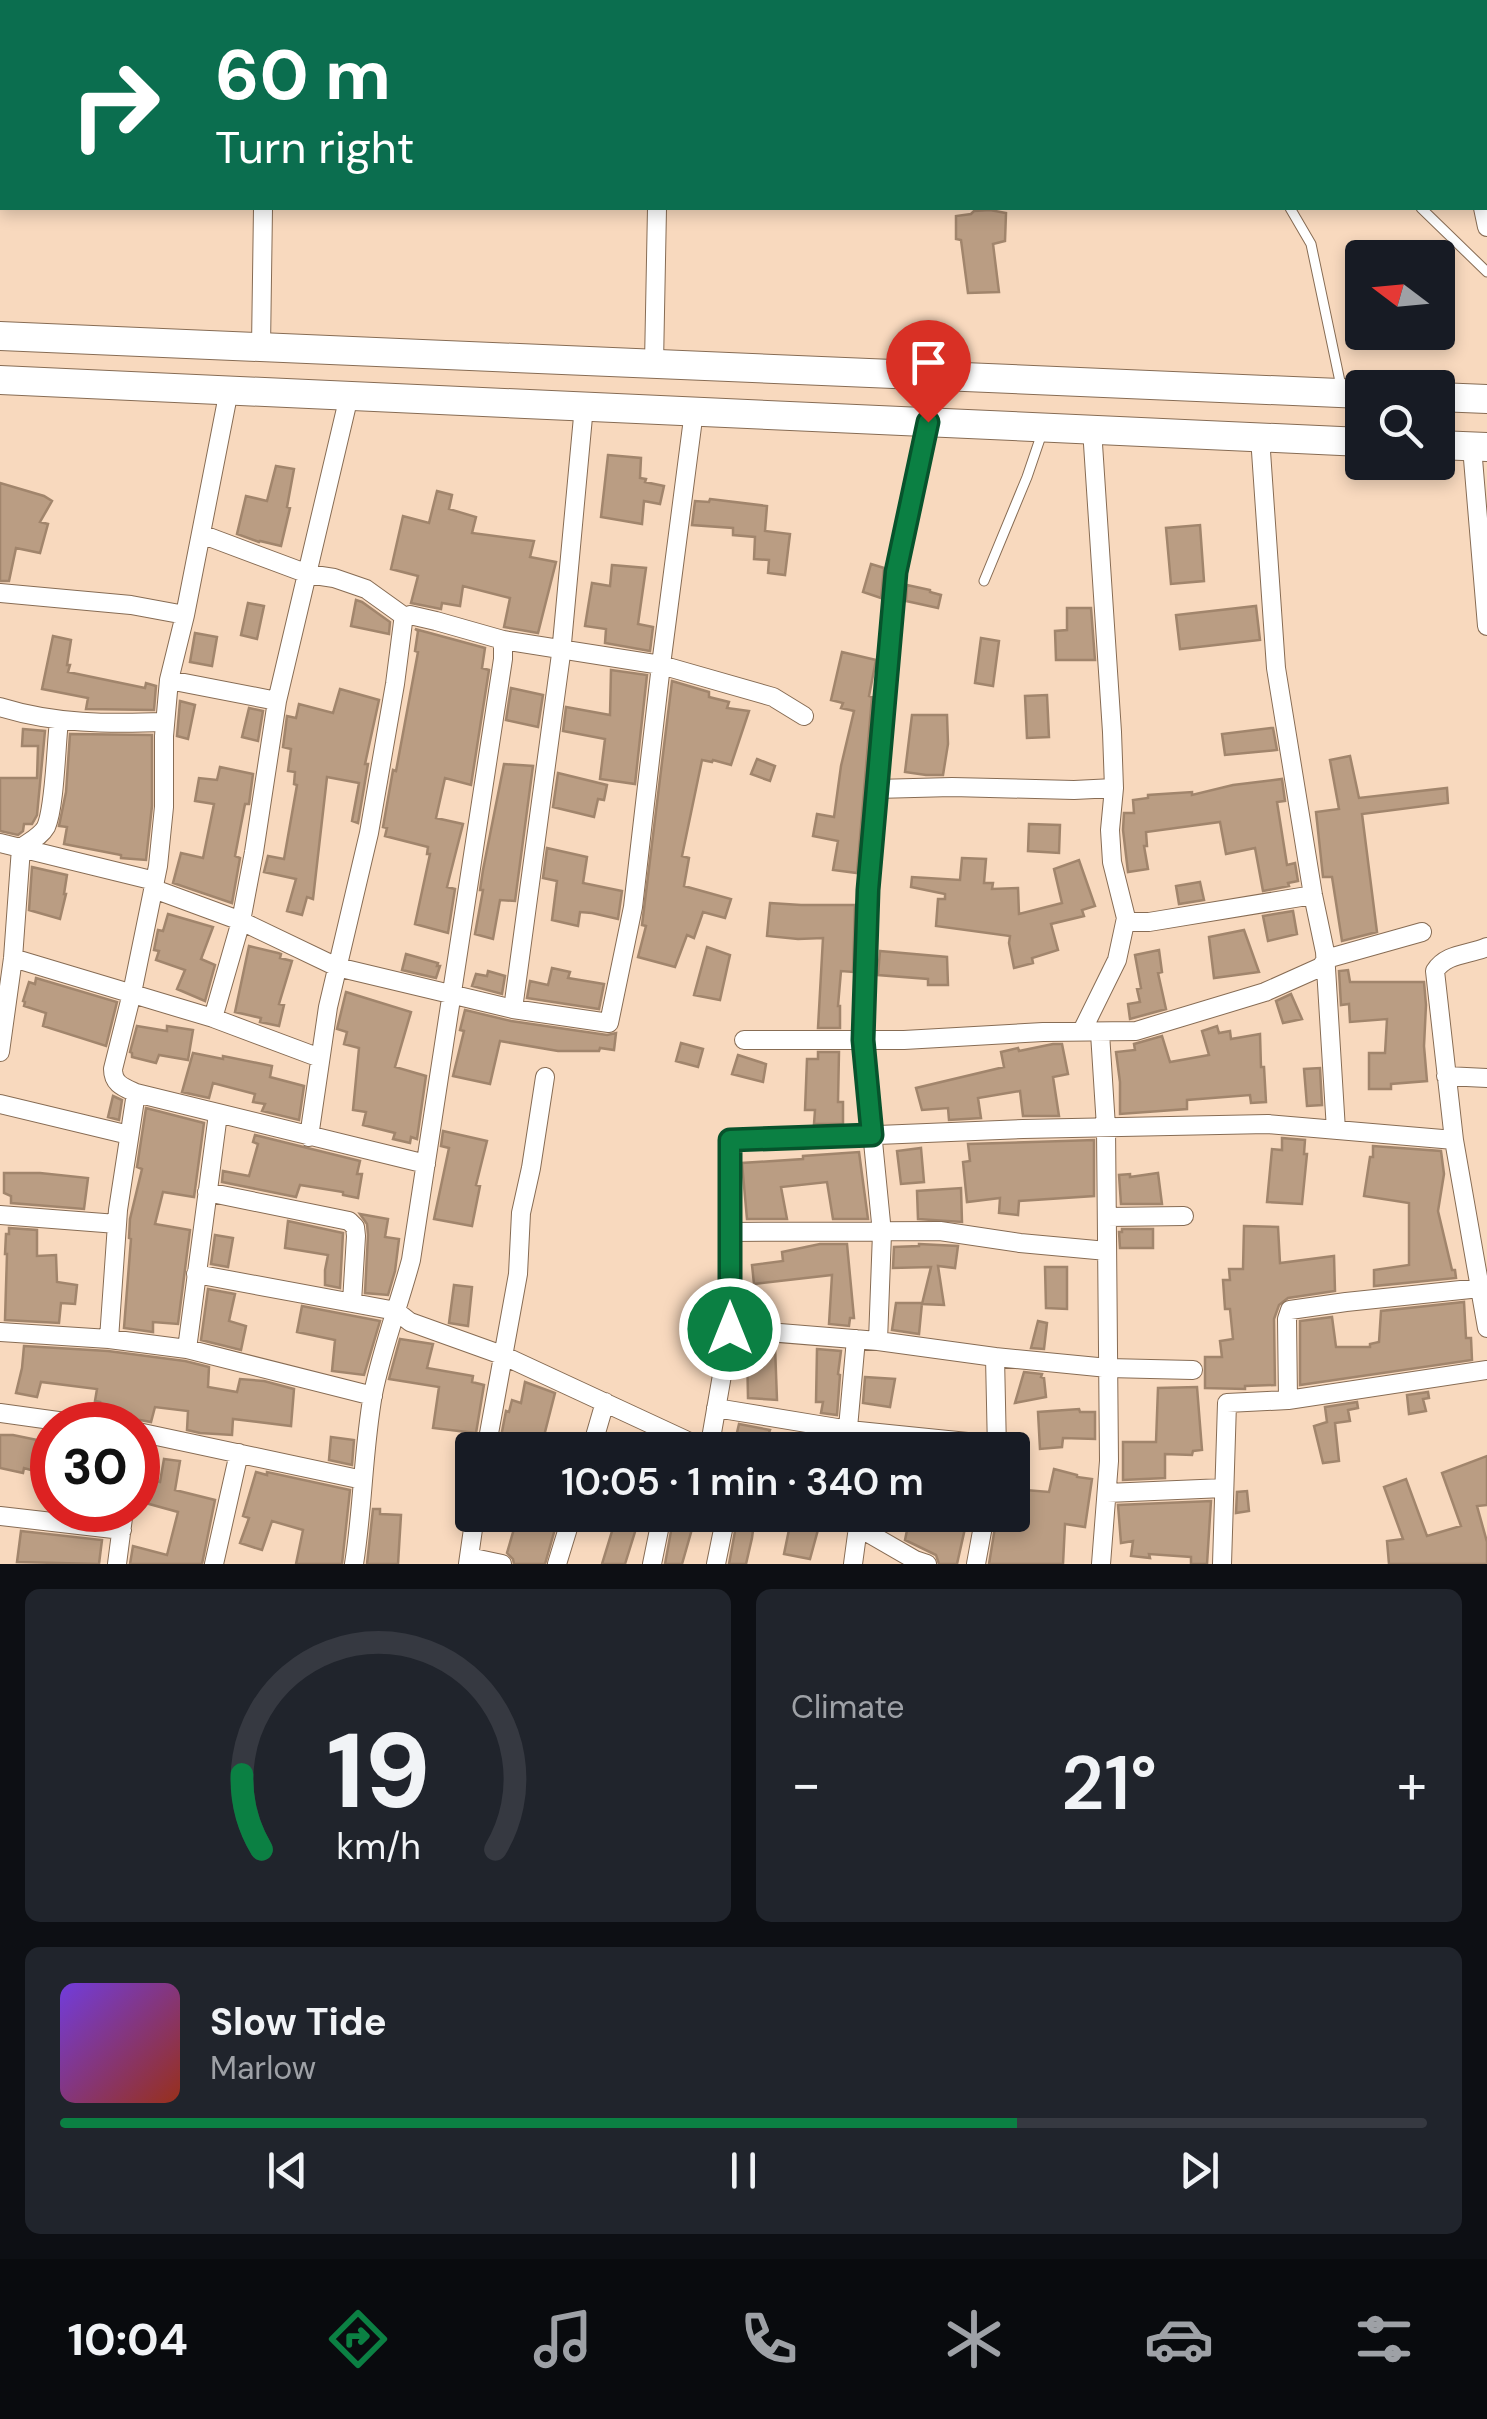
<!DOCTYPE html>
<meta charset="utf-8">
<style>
:root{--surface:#171b24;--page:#20242c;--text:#f1f3f6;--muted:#9ea1a6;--line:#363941;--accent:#0b8043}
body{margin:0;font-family:"DM Sans",sans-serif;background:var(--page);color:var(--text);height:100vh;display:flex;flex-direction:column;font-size:38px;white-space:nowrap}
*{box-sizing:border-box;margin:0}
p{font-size:32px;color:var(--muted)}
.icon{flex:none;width:55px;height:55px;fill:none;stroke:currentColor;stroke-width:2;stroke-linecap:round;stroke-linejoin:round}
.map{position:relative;height:1564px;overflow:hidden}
.panel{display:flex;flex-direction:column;gap:25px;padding:25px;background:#0d0f14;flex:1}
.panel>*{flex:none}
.guide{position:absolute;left:0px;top:0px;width:1488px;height:210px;box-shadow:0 5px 15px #0003;background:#0b6e4f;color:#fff;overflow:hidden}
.needle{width:65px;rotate:286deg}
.controls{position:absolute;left:1345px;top:240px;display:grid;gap:20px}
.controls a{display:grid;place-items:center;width:110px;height:110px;border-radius:10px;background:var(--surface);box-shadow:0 5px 15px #0003;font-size:50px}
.speed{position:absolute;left:30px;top:1402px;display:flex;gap:20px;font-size:50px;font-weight:700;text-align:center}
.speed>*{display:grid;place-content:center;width:130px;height:130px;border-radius:50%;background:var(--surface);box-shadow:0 5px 15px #0003;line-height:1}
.speed .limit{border:15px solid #d22;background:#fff;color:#111}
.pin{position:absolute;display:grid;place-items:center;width:85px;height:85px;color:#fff;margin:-102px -42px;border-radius:50% 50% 50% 0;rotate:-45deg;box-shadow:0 0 10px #0007}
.pin .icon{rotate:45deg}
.me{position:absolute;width:110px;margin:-55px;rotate:0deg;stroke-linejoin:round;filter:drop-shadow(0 0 8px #0008)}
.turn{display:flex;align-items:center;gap:35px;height:210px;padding:0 50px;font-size:45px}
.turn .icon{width:130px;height:130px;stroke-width:2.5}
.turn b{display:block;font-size:70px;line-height:85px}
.big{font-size:75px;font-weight:600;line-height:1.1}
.panel .card{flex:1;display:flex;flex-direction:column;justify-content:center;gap:15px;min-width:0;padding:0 35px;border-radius:15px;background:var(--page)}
.panel .dial{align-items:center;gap:0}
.dial svg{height:260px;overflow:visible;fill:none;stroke:var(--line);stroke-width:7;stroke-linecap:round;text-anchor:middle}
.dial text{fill:var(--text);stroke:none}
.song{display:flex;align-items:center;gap:30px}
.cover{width:120px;height:120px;border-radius:15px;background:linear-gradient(135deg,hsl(260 70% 55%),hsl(10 70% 35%))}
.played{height:10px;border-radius:5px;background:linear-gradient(90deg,var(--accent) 70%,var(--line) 70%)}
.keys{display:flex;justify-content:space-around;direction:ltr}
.heat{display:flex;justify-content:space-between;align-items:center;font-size:55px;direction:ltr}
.panel .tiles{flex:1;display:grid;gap:25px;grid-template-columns:1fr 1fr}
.card:last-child{grid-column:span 2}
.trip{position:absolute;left:455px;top:1432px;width:575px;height:100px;border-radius:10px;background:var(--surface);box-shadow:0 5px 15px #0003;font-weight:600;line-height:100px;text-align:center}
.tab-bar{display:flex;height:160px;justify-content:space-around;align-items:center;background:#090b0e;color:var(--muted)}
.tab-bar .icon{width:70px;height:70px}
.tab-bar .on{color:var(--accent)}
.tab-bar b{font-size:45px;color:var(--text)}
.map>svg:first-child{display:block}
</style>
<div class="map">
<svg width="1487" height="1564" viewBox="0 0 1487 1564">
<rect width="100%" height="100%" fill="#f8d9be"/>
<!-- building -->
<path fill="#ba9d83" stroke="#a1856c" stroke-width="2.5" d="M990,210L1006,213L1005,241L993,244L999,292L968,293L961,240L956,239V216L971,214L974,211Z
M608,455L641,458L640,478L646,479L645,482L664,486L660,504L644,501L642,524L601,517Z
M276,466L294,469L287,507L290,508L281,546L260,541L259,542L237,534L246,496L267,501Z
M0,483L44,496L52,501L40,522L48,524L40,553L16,548L9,581H0Z
M437,491L452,495L449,509L476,517L472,533L534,541L530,557L556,562L538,633L504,627L510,598L463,586L460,606L442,603L441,609L411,603L418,576L391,569L403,516L429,523Z
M710,499L767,506L765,531L790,534L785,575L768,573L769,560L754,559L755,537L733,535V528L692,525L695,501L709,502Z
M1200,525L1204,581L1171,584L1166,528Z
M871,564L884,568L881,598L863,592Z
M612,565L646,568L638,624L653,627L650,651L605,643L606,629L585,626L592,583L610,586Z
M907,585L930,590V592L941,595L938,608L906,601Z
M356,600L362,602L390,622L389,634L351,626Z
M248,603L264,606L257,639L241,635Z
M1256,606L1260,640L1180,649L1176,615Z
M1067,608H1091L1095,660H1056L1055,631L1067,630Z
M415,629L485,648L482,668L489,670L471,785L445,778L436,818L463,824L447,887L455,889L448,933L415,924L430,854H427L428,847L385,836L387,828L383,827L393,770L396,771L418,652L415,651L418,631Z
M195,633L217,637L212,666L190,662Z
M53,636L71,640L67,665H70L68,672L145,688L146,683L156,686L154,710L86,709L88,698L42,689Z
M981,638L999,641L993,686L975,683Z
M842,652L876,660L869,696L872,697L857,873L833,870L838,841L813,836L817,814L834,817L841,766L854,711L841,708L843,703L831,700Z
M611,670L647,675L635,784L600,779L605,739L563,731L566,707L610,715Z
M672,681L709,692V697L729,702L727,708L749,711L731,765L713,760L712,762L702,760L682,856L689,858L684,886L731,899L725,918L703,912L694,938L687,935L675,967L638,957L646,926L642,925Z
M511,688L543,695L538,727L506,720Z
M340,689L379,700L365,764H368L358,823L352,821L359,783L327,777L313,899L307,897L302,915L287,911L296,879L264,872L268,856L284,859L297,785L294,784L295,772L288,771L291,749L283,747L287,716L296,718L299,704L333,713Z
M1047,695L1049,737L1027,738L1025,696Z
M180,701L195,705L188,739L177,736Z
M249,708L263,711L258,741L242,737Z
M912,715H947L948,744L943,775H926L905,772Z
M1271,728H1273L1277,750L1225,755L1222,734Z
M23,729L45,731L37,815L32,824H24L23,831L18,835L0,831V778H37L38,746H22Z
M70,734L152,735V806L146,860L121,858V855L64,844L67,827L59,826L66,792Z
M1350,756L1359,798L1447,788L1448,803L1362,814L1377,932L1342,941L1332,877H1323L1316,812L1339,809L1330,760Z
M757,759L775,766L770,781L751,774Z
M504,764L533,766L515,901L500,900L493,939L475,934L483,890H480L483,870Z
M220,767L253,774L249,804H245L235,856L240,858L232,903L173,883L181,853L203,858L214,804L195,801L199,778L217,780Z
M558,773L607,785L604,800L598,799L594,817L553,807Z
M1282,779L1285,801L1277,802L1287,865L1295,863L1298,881L1288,883L1289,886L1263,891L1255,848L1226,854L1220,822L1146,832L1147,846H1144L1148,869L1128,872L1123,830L1124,813H1134L1133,800L1148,798V795L1192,792V795L1233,785Z
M1029,824L1060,825L1059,853L1028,851Z
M547,848L587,857L583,883L622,891L618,919L592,913L580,912L578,926L552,920L557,881L543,878Z
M962,858L986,859L984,883H993L992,889L1018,888L1019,914L1062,903L1054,869L1079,860L1095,906L1082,910L1084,916L1051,924L1058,950L1032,958L1033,963L1014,968L1009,943L1010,936L936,926L938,899H945V894L911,887L912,877L960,880Z
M32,867L67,875L64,894H66L60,919L29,910Z
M1200,882L1204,900L1179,904L1176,886Z
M770,903L801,905H855L853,972L841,971L838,1006H840V1028H818L823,938L798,939L767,936Z
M1293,911L1297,934L1268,941L1263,916Z
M168,914L213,927L201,959L215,965L205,1001L177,989L185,970L156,960L159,951L154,950L158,930L163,931Z
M1244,930L1259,972L1214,978L1209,937Z
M249,946L278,953L281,954L280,958L292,961L279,1004L284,1005L279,1026L260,1022L261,1018L235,1012Z
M707,947L730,955L720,1000L694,995Z
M1159,950L1162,972L1158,973L1166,1009L1130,1019L1128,1004L1140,1002L1137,989L1141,988L1135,955Z
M880,951L947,957L948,985H928V979L878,975Z
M406,954L438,963L437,966H440L436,978L402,970Z
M552,968L570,972L568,978L604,984L599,1009L527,998L530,981L548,985Z
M1348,970L1350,982H1424L1426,1005L1424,1046L1427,1081L1391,1084V1089H1369V1053H1385L1387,1019L1350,1022L1349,1004L1341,1005L1339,971Z
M488,971L505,976L502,994L472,986L476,974L487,976Z
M36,978L117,1002L106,1046L43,1026L46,1013L24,1006L25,1002L23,1001L29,982L35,984Z
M346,992L411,1012L395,1067L426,1076L417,1139L411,1137L410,1143L393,1139L395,1133L363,1125L366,1112L353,1110L359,1048L344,1044L347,1032L337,1029Z
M1291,994L1302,1019L1283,1023L1276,1001Z
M465,1010L511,1021L607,1035L616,1033L614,1050L600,1048L599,1051H558L500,1041L490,1084L453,1076L464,1031L460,1030Z
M137,1026L167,1031V1026L193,1030L188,1060L159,1055L156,1063L132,1057V1053L130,1052Z
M1217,1026L1219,1033L1230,1031L1231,1039L1260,1034L1261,1067H1264L1266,1102L1251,1103L1250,1095L1187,1100V1109L1120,1114V1082L1116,1052L1135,1050L1134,1044L1162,1036L1170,1062L1209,1055L1202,1031Z
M681,1043L703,1049L698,1067L676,1061Z
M1053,1044H1062L1068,1074L1053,1077L1059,1116H1023L1020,1091L978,1098L981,1118L949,1120L948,1108L922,1110L916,1088L1004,1067L1001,1052L1018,1048L1019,1051Z
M818,1052H839L838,1102H843V1124H814L815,1110H805L807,1059H818Z
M193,1053L223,1059V1056L272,1066L270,1077L304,1086L299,1120L262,1111L265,1104L253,1102L255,1094L213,1083L209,1098L182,1092Z
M738,1055L766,1064L763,1082L732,1074Z
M1320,1068L1322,1105L1307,1106L1304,1069Z
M113,1096L122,1100L119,1120L108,1117Z
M146,1108L204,1123L194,1197L163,1192L155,1224L190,1230L178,1324L153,1322V1332L124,1328L131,1239L129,1238L130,1219L142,1169L137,1167Z
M443,1131L487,1141L476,1185L480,1186L472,1226L434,1219L449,1148L441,1146Z
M255,1135L360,1161L357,1174H362L358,1198L343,1195V1192L300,1185L296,1197L222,1182L223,1171L249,1176L258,1144L253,1142Z
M1282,1138L1305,1140L1304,1154H1307L1302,1204L1267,1202L1272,1149L1282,1150Z
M1094,1140V1196L1019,1201L1018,1215L999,1213L1000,1198L967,1202L963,1162L970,1161L968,1144Z
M1373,1146L1441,1151L1444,1174L1438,1211L1452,1270H1455L1456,1278L1374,1286V1270L1409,1265V1203L1364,1196L1370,1157H1373Z
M921,1148L924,1182L901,1184L897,1151Z
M859,1152L868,1219H833L827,1182L781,1187L787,1219H747L742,1163L803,1159V1156Z
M4,1173H40L88,1178L84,1209L11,1203V1196L4,1193Z
M1158,1173L1162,1204H1121L1119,1175L1130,1174V1177Z
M961,1188L962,1222L918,1219L917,1191Z
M360,1214L388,1219L385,1237L399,1239L395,1271L388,1295L365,1293L368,1235L367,1224Z
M288,1221L343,1233L340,1288L325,1285V1270L328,1255L285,1248Z
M1244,1226L1278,1227L1280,1263L1334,1256L1335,1291L1288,1298L1279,1305L1274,1319L1275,1385L1245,1386V1389L1205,1388V1357H1222L1220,1341L1233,1339L1230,1309H1225L1223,1280H1230L1229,1269H1243Z
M9,1228L37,1230V1256L56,1255L57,1282L77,1285L75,1304L61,1303L59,1323L5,1320L7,1254H5L6,1234H9Z
M1122,1229H1153V1248H1120L1119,1232H1122Z
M215,1235L233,1238L228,1267L211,1264Z
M820,1244H847L854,1318H850L849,1326L829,1324L832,1275L754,1284L752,1265L783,1261L782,1252Z
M919,1244L958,1246L955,1268L938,1266L944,1305L922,1304L931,1267L893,1268L894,1247L919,1246Z
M1045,1267H1067V1309L1046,1308Z
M454,1285L472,1287L468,1326L449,1323Z
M208,1289L235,1294L229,1321L246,1326L241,1350L201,1340Z
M1464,1302L1466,1338H1471L1472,1360L1300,1385V1321L1332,1317L1336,1347H1370V1344L1379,1342L1381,1311Z
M896,1303H922L919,1334L892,1330Z
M302,1306L380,1321L364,1375L332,1371L335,1340L297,1332Z
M1038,1321L1047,1323L1044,1349L1031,1348Z
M400,1339L433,1344L427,1368L473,1376L472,1382L484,1385L476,1433L433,1428L439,1387L389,1379Z
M24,1346L108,1351L185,1361L209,1367L208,1387L237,1392L240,1379L264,1381L294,1389L291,1426L233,1419L232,1435L200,1433L187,1430L188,1411L155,1407L151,1422L140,1420L125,1421V1424L99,1423L96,1417L100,1402L95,1401L97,1389L41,1382L37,1397L16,1393L22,1368Z
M775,1346L777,1400L748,1398L747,1349Z
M817,1349L841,1351L838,1374L840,1375L837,1415L821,1413L823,1402H816Z
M1024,1372L1042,1374L1041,1377L1044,1378L1046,1397L1015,1403Z
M865,1377L895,1379L890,1407L863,1403Z
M525,1382L555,1393L544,1436L576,1445L575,1450H528L516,1446V1444L500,1442L506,1411L509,1412L512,1400L521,1403Z
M1197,1387L1202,1450L1193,1451L1192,1455L1165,1454V1478L1123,1480V1442H1156L1158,1388Z
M1428,1392L1429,1398L1423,1399L1426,1411L1409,1414L1407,1395Z
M1357,1402L1358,1408L1348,1410L1350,1421L1335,1423L1339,1461L1323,1463L1314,1426L1327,1422L1325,1407Z
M1079,1409L1080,1412H1095V1439L1063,1438L1062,1447L1040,1449L1038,1412Z
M739,1424L770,1430L769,1433L811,1444L810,1450H733Z
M0,1435H13L52,1443V1476L24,1468L23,1473L0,1468Z
M331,1437L354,1440L352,1465L329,1460Z
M1487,1456V1505L1477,1506L1487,1542V1564H1389L1387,1541L1403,1539L1384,1487L1406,1479L1427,1536L1461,1526L1442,1473Z
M164,1459L180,1461L175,1490L215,1500L202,1564H130L133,1546L167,1555L178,1512L142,1502L146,1479L160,1482Z
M1054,1469L1077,1475V1477L1092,1479L1085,1527L1065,1524L1063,1564H989L997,1515H1012V1489L1049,1492Z
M256,1472L267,1475V1472L350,1490L342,1564H296L303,1530L272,1521L262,1550L240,1543L249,1518L243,1516Z
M1247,1491L1249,1511L1236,1513L1237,1492Z
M1211,1501L1207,1564H1191V1557L1149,1554L1150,1558L1131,1556L1133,1541L1121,1543L1118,1505Z
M373,1509H380V1514L401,1515L398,1564H367Z
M518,1515H559L545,1564H514L513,1559L507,1553Z
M617,1515H649L648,1522L639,1519L625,1564H602Z
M674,1515H696L682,1564H665Z
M738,1515H755L752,1538L746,1564H729Z
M792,1515H822L810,1559L784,1554Z
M936,1515H968L957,1564H939L936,1555L905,1540L910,1516L936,1519Z
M21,1531L102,1540L99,1564L17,1562Z"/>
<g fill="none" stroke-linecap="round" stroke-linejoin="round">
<!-- lane casing -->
<g stroke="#876c54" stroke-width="11">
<path id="lane" d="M1290,208L1311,244L1342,391
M1421,208L1487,272
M984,581L1027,477L1043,430"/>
</g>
<!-- street casing -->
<g stroke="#876c54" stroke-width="20">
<path id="street" d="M168,0V2
M277,2V0
M829,2L830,0
M931,2V0
M1059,2L1060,0
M1485,8H1487
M0,66L2,65
M1485,70L1487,58
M0,159H2
M1483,208L1487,227
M261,347L263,208
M654,364L657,208
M229,390L185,615L169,680L164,736V807L158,866L132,993L113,1069C113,1084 123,1087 136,1093L426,1164
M1260,437L1276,668L1313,895L1325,952L1336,1130
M1472,447L1487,626
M201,534L308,574L334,578L366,589L405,617L410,615L436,621L503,640L661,665L773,697L804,716
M0,593L131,605L185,615
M169,680L277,701
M0,707C55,724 108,724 165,722
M876,789L952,787L1074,790L1114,788
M0,843L155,881
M154,889L241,921L337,967L513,1009L609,1023L633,907L661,665L694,411
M1126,918L1133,922H1149L1313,895
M1487,947C1469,955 1446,953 1435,971L1454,1140L1487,1328
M13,958L213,1018L320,1058
M513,1009L561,654L584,406
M213,1018L241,921L254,852L277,701L349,396
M1082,1031L1117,960L1126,918L1112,862L1110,830L1114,788L1112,732L1092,429
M1100,1033L1106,1127L1109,1461L1101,1564
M744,1040H904L1043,1032L1136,1031L1265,992L1321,967L1326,959L1422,932
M0,1052L13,958L21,848C29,842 41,836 46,827C55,807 56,745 59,721
M1446,1076L1487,1078
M0,1104L129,1135
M309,1137L328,1007L369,833L395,684L403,622L405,617
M207,1192L349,1221L355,1227L356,1236L352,1302
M0,1215L117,1224
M1107,1217L1184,1216
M731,1232L940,1231L1020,1243L1107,1251
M196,1274L396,1311L410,1322L502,1355L707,1450
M730,1329L878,1341L995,1357
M0,1332L109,1339L187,1349L373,1396
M109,1339L118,1210L136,1093
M878,1341L882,1233L863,1040L868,890L896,572L928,422
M187,1349L218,1114
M1288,1400L1287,1319L1290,1310L1346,1302L1480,1288
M716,1408L849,1430L997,1445
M0,1413L87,1425
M138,1432L363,1480
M486,1450L518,1274L521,1213L531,1168L545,1077
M591,1450L605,1402
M709,1450L730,1329V1141L1023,1129L1268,1124L1454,1140
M846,1450L856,1339
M997,1450L995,1357L1108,1368L1193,1370
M1107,1493L1224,1488
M837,1515L915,1560L927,1564
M0,1516L122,1530
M469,1557L502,1564
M117,1564L124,1510
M214,1564L239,1453
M354,1564C363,1508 363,1450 373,1394C382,1348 399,1305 411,1260L503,659V640
M468,1564L475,1515
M557,1564L572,1515
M652,1564L662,1515
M716,1564L726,1515
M853,1564L858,1527
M976,1564L985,1515
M1222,1564L1227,1403L1288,1400L1487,1370"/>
</g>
<!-- primary casing -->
<g stroke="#876c54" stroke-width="30">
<path id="primary" d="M0,336L1362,394
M0,380L1362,442
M1438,397L1487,399
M1438,445L1487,447"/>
</g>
<!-- lane -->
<use href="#lane" stroke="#fff" stroke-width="9"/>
<!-- street -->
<use href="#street" stroke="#fff" stroke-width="18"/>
<!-- primary -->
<use href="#primary" stroke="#fff" stroke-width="28"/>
</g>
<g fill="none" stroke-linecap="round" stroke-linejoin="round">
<!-- route casing -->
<g stroke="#07532c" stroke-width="25">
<path id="route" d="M730,1329V1140L872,1135L863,1040L868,890L896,572L928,422"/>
</g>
<!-- route -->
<use href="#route" stroke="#0b8043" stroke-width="18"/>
</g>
</svg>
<div class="controls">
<a><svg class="needle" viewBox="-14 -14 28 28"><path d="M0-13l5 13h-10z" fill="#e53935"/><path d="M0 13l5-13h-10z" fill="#9ea1a6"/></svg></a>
<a><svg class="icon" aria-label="search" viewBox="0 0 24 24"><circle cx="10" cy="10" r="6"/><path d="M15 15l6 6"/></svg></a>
</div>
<div class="speed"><div class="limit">30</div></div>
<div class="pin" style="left:928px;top:422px;background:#d93025"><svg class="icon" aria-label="arrive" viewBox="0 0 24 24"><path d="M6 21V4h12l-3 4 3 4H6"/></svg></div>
<svg class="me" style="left:730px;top:1329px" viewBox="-20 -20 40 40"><circle r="17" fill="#0b8043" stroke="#fff" stroke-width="3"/><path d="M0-11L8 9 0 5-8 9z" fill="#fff"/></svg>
<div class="trip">10:05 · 1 min · 340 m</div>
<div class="guide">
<div class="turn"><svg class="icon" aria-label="right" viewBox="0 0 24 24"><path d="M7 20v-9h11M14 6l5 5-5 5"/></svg><div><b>60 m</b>Turn right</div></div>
</div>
</div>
<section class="panel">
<div class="tiles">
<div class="card dial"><svg viewBox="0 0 100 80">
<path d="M14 69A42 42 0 1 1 86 69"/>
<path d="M14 69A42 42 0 0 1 8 46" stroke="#0b8043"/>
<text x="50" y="56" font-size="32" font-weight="700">19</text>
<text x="50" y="72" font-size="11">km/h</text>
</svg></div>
<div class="card"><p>Climate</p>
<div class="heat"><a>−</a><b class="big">21°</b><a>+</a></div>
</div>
<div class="card">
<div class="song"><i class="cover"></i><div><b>Slow Tide</b><p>Marlow</p></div></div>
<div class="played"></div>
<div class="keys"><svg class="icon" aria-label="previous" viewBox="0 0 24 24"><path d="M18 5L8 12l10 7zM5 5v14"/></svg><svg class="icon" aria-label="pause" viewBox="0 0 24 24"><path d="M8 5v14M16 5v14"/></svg><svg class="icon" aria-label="next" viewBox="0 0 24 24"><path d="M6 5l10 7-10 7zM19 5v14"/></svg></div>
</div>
</div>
</section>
<nav class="tab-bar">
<b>10:04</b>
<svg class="icon on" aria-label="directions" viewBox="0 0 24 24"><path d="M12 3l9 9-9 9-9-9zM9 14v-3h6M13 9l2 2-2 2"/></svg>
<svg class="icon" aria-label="music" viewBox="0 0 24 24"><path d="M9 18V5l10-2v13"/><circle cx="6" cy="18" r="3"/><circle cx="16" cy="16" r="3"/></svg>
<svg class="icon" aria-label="phone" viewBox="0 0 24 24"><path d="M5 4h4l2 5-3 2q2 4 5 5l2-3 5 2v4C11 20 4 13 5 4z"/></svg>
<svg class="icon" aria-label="climate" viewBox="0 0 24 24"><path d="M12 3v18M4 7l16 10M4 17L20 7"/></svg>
<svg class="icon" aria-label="car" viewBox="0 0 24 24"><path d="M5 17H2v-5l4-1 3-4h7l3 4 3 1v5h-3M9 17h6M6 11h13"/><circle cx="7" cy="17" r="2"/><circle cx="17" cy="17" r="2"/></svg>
<svg class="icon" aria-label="filters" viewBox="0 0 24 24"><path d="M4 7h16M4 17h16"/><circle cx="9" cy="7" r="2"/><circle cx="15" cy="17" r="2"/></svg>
</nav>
